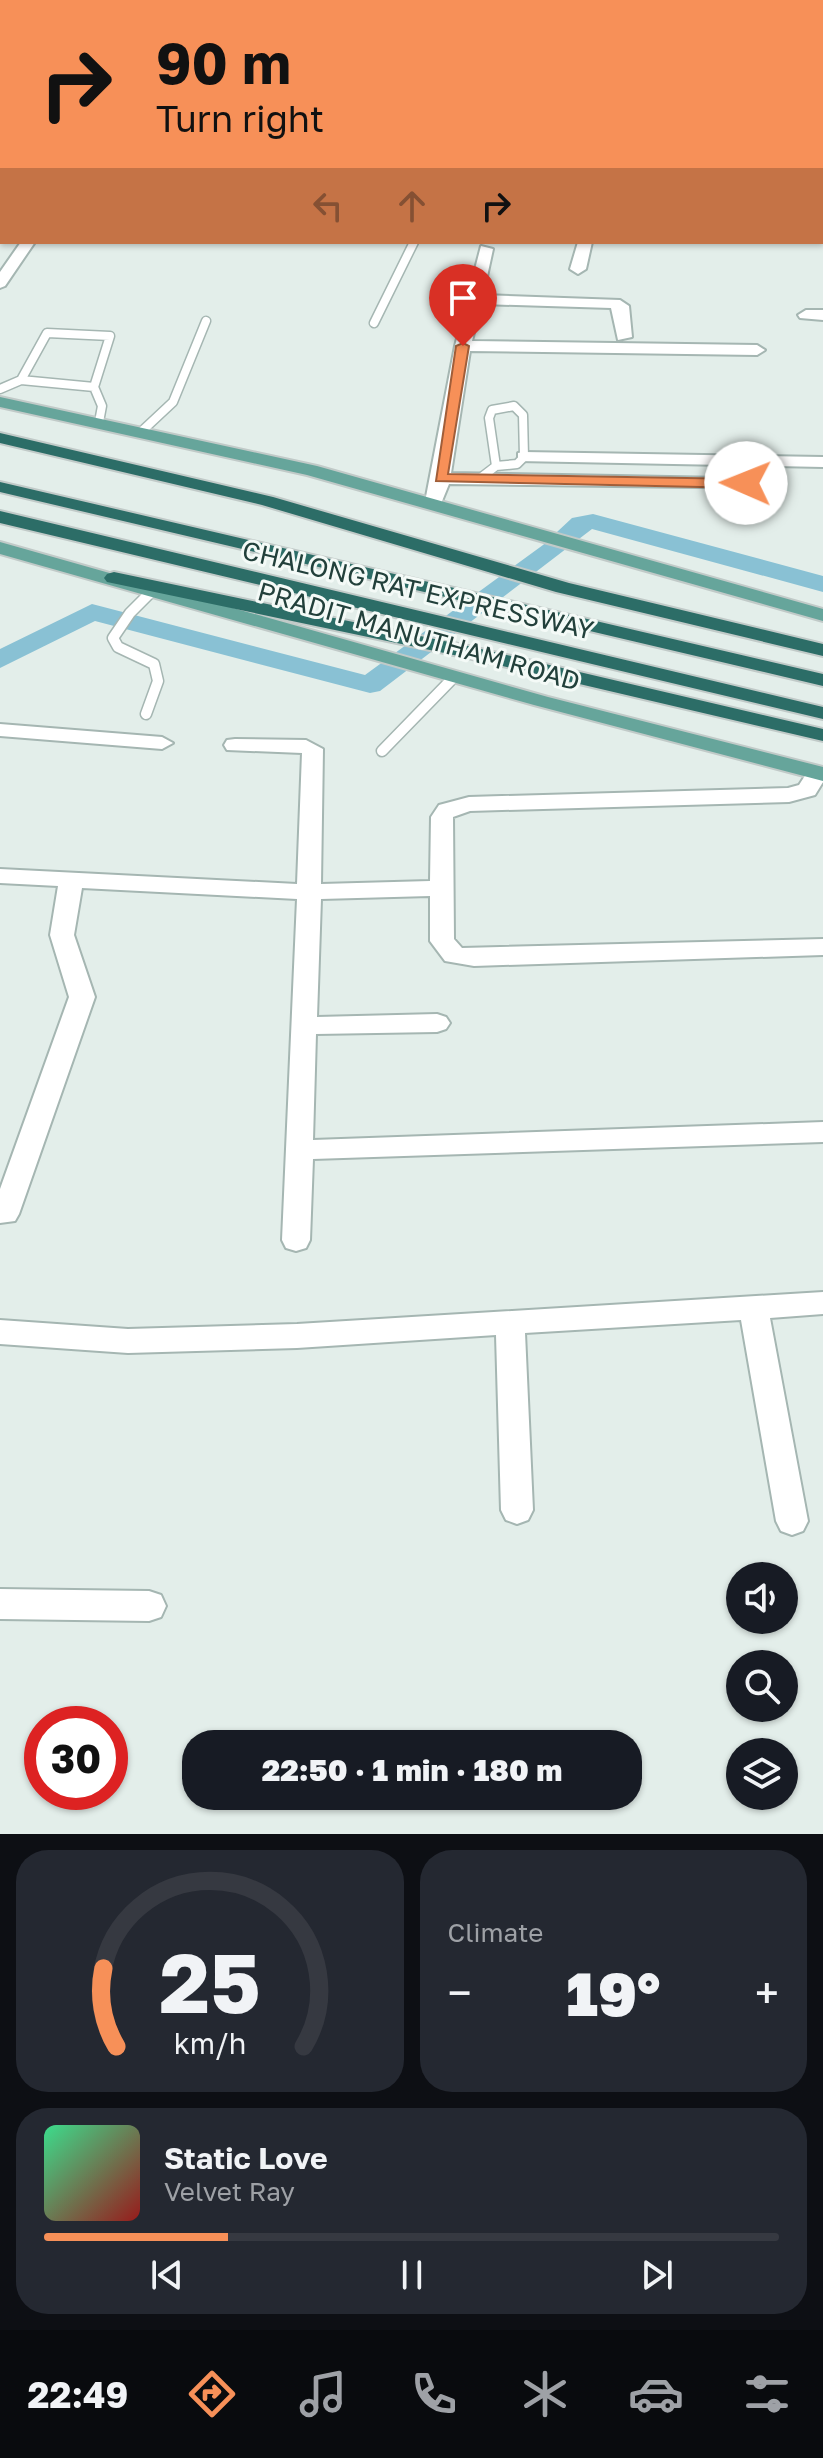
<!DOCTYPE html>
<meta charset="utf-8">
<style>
:root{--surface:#171b24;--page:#242831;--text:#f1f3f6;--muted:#9ea1a6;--line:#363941;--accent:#f79058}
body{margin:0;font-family:"Golos Text",sans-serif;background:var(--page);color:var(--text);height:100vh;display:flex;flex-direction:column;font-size:30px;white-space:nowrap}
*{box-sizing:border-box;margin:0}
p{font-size:26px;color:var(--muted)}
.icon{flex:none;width:44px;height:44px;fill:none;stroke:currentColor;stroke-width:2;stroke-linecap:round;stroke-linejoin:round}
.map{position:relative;height:1834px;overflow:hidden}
.side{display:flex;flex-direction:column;gap:16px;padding:16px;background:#0d0f14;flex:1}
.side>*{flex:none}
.banner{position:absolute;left:0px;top:0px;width:824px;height:244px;box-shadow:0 2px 6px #0004;background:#f79058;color:#111;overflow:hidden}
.fabs{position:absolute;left:726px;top:1562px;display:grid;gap:16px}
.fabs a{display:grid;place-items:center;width:72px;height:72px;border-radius:50%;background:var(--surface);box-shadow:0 2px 6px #0004;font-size:40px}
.speed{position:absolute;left:24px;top:1706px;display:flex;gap:16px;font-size:40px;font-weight:700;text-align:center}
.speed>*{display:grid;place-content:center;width:104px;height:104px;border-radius:50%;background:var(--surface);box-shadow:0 2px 6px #0004;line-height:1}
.speed .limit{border:12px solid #d22;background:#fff;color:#111}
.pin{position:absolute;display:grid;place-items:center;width:68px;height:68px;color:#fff;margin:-82px -34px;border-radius:50% 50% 50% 0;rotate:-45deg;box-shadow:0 0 8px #0007}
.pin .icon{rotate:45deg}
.me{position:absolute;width:88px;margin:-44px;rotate:271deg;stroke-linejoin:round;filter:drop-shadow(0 0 6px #0008)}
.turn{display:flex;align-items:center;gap:28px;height:168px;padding:0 24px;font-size:36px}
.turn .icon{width:104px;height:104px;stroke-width:2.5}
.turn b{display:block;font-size:56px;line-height:68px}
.lanes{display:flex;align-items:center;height:76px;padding:0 24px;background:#0003;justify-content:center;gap:40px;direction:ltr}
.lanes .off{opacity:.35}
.big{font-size:60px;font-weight:800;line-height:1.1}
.side .widget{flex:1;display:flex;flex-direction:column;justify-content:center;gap:12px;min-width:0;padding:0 28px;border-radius:32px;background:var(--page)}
.side .dial{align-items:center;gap:0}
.dial svg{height:208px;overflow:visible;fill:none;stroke:var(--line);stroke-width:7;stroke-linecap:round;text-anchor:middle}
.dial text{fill:var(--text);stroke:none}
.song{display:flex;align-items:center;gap:24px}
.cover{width:96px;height:96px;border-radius:12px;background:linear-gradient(135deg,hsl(150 70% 55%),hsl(0 70% 35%))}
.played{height:8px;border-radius:4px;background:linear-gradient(90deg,var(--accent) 25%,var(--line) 25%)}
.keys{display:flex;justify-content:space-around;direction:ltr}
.heat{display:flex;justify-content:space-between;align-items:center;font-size:44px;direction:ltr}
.side .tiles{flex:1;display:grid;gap:16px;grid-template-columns:1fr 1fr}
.widget:last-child{grid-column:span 2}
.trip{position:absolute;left:182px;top:1730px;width:460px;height:80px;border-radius:32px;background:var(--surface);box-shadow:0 2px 6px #0004;font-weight:800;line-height:80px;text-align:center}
.tabs{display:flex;height:128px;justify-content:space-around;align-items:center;background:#090b0e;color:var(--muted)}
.tabs .icon{width:56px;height:56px}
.tabs .active{color:var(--accent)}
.tabs b{font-size:36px;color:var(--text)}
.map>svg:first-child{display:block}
</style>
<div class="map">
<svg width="823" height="1834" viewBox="0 0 823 1834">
<rect width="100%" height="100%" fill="#e3eeea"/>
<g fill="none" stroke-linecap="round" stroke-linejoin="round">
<!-- canal -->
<path fill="#89c1d4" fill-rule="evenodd" d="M593,514L823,576V592L592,529L380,691L370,693L95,621L0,668V649L92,604L365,675L543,545L572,518Z"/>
<!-- service-far1 casing -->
<g stroke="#a5b6b2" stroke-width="11">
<path id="service-far1" d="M374,323L414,242
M21,380L47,333L110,336L94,387
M0,389L21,380L94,387L102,406L99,422
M514,406L523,415L524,457L517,464L496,466L489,418L492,410Z
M142,431L173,402L206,321
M479,479L496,466"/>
</g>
<!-- service casing -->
<g stroke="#a5b6b2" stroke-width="13">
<path id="service" d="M146,714L158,681L154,664L118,647L113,638L130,613L153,590
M382,751L454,677"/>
</g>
<!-- minor casing -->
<g stroke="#a5b6b2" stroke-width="4">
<path id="minor" d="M281,0H293L280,2Z
M0,13H2V21H0Z
M822,31H823V39H822Z
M0,45H2V53H0Z
M822,75H823V83H822Z
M0,206H2V214H0Z
M21,242H35L5,286L0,288V272Z
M578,242H592L586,269L578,274L570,269Z
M481,246L493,249L483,295L620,300L629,306L632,337L618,340L611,308L481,304L472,341L757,345L765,350L757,355L470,351L451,473L776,479L782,480V488L449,484L440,506H428L425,502L455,346Z
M806,310H823V320L800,318L798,315Z
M524,452L823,457V467L518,461V453Z
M0,724L162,737L173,743L162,749L0,736Z
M235,739L306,740L323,749L321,884L430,881L431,817L439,805L469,797L788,788L799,785L810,768H823V782L815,795L789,802L470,811L453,817L454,939L462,948L823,939V955L474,966L445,961L430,941V896L321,899L317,1017L437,1014L446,1017L450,1023L446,1029L437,1032L316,1034L313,1140L823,1122V1142L313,1159L310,1240L306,1248L296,1251L286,1248L282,1240L297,899L82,888L74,935L95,997L19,1214L15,1221L0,1223V1189L69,997L50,935L58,886L0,883V869L297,884L302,753L227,750L224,745L227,740Z
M823,1292V1314L770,1318L808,1521L803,1531L792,1535L781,1531L776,1521L741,1320L525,1333L533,1510L528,1520L517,1524L506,1520L501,1510L496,1335L297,1348L128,1353L0,1344V1320L128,1329L297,1324Z
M0,1589L149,1591L161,1595L166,1606L161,1617L149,1621L0,1619Z"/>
</g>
<!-- tertiary casing -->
<g stroke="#a5b6b2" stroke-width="4">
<path id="tertiary" d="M0,105L2,106V114L0,113Z
M822,156H823V164H822Z"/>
</g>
<!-- primary casing -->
<g stroke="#c1cac8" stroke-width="4">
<path id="primary" d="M0,397L317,466L823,609V621L307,475L0,407Z
M0,542L548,697L823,767V781L534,705L0,554Z"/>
</g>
<!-- motorway casing -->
<g stroke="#c1cac8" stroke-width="4">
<path id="motorway" d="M0,433L273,497L569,583L823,644V656L556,592L262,505L0,443Z
M0,482L823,674V686L0,492Z
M0,511L823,707V719L0,523Z
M114,572L468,646L823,729V741L468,658L107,582L104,578L107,574Z"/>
</g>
<!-- service-far1 -->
<use href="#service-far1" stroke="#fff" stroke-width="8"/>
<!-- service -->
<use href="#service" stroke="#fff" stroke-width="10"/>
<!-- minor -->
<use href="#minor" fill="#fff" fill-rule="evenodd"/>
<!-- tertiary -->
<use href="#tertiary" fill="#fff" fill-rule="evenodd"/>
<!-- primary -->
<use href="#primary" fill="#66a59b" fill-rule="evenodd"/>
<!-- motorway -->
<use href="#motorway" fill="#2c6d67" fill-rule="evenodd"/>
</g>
<!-- route -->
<path fill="#f79058" stroke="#a15e39" stroke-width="2" d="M463,343L469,346L448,474L746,479L753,483L746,488L436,481L456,346Z"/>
<g text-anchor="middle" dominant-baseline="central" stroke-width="6" stroke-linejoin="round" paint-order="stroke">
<!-- street labels -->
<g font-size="26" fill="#22403b" stroke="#f4faf7">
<text transform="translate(418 590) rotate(13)">CHALONG RAT EXPRESSWAY</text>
<text transform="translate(419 636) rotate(16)">PRADIT MANUTHAM ROAD</text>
</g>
</g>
</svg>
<div class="fabs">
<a><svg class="icon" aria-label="sound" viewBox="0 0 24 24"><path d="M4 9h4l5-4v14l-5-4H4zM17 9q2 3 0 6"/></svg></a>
<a><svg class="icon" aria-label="search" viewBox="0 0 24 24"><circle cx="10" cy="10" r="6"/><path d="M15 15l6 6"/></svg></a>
<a><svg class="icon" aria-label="layers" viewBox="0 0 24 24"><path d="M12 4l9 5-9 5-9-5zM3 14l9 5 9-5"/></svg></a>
</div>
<div class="speed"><div class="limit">30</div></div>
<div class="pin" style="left:463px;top:346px;background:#d93025"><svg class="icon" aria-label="arrive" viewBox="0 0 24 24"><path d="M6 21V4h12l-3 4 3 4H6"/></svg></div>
<svg class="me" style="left:746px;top:483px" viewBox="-20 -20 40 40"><circle r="19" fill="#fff"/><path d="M0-13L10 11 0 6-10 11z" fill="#f79058"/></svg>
<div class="trip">22:50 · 1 min · 180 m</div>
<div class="banner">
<div class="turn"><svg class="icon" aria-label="right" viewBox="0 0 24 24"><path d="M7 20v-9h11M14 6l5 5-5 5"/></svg><div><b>90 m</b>Turn right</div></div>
<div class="lanes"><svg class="icon off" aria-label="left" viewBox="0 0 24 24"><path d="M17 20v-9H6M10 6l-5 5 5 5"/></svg><svg class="icon off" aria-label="ahead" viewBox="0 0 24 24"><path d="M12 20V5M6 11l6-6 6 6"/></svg><svg class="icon" aria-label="right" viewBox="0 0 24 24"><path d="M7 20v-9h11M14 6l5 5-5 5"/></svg></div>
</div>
</div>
<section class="side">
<div class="tiles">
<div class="widget dial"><svg viewBox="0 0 100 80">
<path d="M14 69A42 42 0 1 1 86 69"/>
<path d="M14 69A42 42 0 0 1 9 39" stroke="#f79058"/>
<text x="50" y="56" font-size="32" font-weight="700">25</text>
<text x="50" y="72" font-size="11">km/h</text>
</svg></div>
<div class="widget"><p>Climate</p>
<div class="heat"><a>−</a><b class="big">19°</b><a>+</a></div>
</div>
<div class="widget">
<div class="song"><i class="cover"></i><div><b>Static Love</b><p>Velvet Ray</p></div></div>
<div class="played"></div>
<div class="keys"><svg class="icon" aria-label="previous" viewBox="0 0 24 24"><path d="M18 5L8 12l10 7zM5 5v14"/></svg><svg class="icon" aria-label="pause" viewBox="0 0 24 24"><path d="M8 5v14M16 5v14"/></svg><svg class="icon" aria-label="next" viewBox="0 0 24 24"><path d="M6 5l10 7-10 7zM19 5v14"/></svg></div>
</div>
</div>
</section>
<nav class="tabs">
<b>22:49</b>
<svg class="icon active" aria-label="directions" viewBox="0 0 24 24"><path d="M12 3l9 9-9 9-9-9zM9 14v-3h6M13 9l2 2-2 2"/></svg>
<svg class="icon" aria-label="music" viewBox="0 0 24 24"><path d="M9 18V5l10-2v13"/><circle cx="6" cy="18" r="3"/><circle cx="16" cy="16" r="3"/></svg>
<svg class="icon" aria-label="phone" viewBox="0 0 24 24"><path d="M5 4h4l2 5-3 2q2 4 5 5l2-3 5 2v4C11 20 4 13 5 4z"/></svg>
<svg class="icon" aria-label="climate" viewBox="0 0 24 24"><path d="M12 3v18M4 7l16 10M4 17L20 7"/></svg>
<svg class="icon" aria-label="car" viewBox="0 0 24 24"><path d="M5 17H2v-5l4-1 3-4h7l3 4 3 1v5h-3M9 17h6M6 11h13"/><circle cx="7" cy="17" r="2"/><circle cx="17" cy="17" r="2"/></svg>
<svg class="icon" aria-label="filters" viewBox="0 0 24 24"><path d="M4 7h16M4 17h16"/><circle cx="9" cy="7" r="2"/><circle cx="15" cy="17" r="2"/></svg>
</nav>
